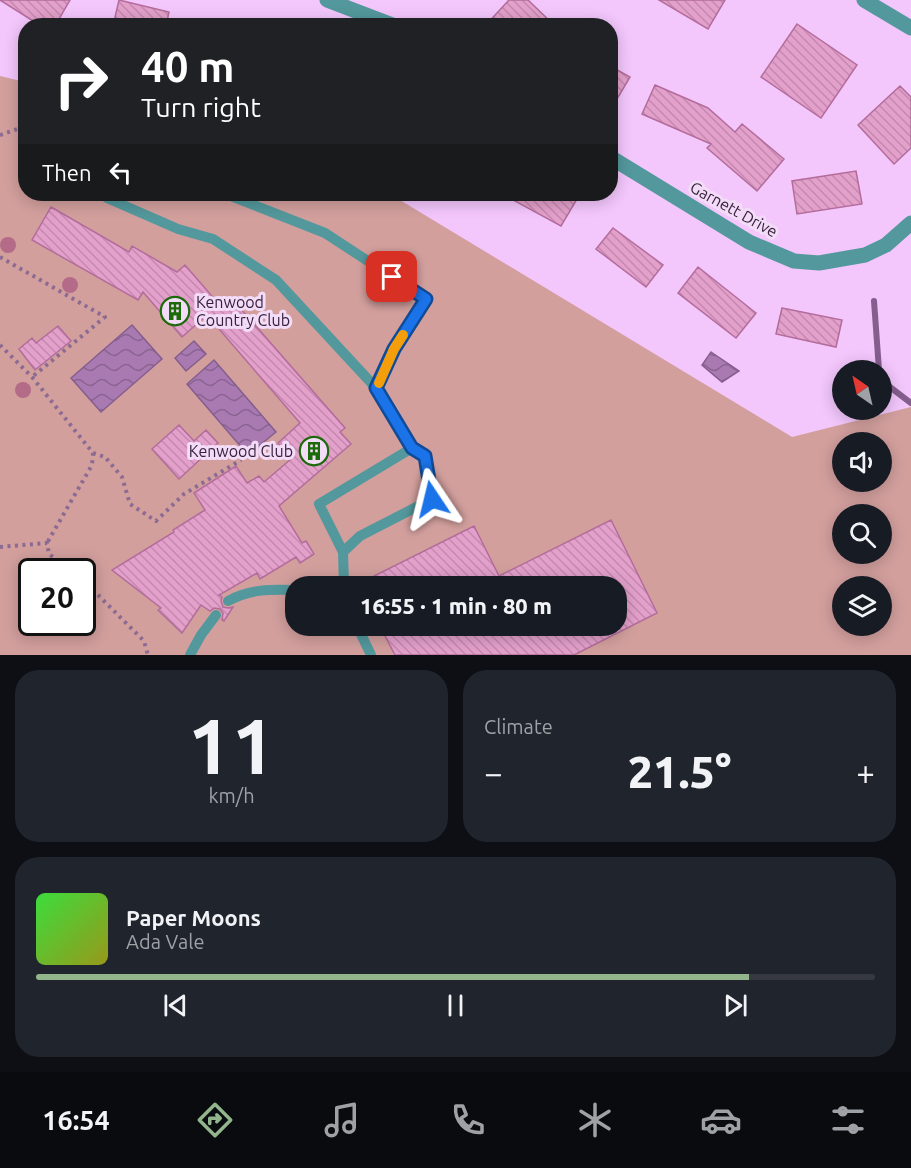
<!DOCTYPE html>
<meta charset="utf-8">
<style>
:root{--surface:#171b24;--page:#20242c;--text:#f1f3f6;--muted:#9ea1a6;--line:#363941;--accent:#92b58c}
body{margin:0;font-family:Ubuntu,sans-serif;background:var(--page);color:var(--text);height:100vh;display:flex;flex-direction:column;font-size:22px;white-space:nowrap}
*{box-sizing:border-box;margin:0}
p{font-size:20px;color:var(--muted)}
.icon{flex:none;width:33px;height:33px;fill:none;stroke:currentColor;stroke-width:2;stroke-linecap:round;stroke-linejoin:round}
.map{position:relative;height:655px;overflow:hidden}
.side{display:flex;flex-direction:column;gap:15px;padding:15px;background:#0d0f14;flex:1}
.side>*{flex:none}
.guide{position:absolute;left:18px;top:18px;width:600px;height:183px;border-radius:24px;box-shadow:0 3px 15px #0003;background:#202124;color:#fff;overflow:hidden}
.needle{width:39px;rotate:326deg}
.controls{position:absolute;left:832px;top:360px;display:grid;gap:12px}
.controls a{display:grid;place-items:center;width:60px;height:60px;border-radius:50%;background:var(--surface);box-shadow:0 3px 15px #0003;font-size:30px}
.speed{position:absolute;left:18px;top:558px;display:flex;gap:12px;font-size:30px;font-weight:700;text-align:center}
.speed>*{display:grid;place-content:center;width:78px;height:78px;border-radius:50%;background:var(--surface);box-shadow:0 3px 15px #0003;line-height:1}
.speed .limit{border:3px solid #111;border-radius:9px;background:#fff;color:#111}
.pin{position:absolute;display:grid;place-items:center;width:51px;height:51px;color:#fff;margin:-26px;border-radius:12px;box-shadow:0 3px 9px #0006}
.me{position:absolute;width:66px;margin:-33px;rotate:350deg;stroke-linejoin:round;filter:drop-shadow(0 0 4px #0008)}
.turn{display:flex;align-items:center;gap:21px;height:126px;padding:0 24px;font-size:27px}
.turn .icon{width:78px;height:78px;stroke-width:2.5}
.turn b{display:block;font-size:42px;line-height:51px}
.then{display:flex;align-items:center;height:57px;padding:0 24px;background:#0003;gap:12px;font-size:22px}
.big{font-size:45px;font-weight:800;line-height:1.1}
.side .widget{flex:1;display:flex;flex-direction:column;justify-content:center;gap:9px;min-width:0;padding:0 21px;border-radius:24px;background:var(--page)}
.side .dial{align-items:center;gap:0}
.dial b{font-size:78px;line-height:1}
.song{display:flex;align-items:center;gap:18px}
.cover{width:72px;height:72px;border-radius:9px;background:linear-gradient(135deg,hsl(120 70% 55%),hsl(60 70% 35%))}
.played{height:6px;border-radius:3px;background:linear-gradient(90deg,var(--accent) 85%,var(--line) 85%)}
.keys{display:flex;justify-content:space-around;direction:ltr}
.heat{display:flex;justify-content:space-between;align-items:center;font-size:33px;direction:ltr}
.side .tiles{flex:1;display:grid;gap:15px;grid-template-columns:1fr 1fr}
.widget:last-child{grid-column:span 2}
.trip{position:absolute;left:285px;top:576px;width:342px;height:60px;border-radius:24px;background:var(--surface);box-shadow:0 3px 15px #0003;font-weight:800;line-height:60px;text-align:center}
.tabs{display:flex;height:96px;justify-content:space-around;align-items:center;background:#090b0e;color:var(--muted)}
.tabs .icon{width:42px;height:42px}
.tabs .active{color:var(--accent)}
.tabs b{font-size:27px;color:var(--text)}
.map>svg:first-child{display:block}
</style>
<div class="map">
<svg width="911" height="655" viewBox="0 0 911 655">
<defs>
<pattern id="water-waves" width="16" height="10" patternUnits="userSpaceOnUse" patternTransform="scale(1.5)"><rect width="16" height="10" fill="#a87ab1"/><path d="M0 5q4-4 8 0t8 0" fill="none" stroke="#8a6391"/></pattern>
<pattern id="building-back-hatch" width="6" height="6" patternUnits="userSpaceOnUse" patternTransform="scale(1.5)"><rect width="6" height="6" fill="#e3a0cb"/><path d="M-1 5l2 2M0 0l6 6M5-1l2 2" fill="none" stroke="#c389af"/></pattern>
</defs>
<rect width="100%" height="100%" fill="#f3c6fc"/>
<!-- green -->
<path fill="#d29f9d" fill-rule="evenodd" d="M0,76L25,82L26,194H390L792,437L911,407V655H0ZM843,442H882V482H843ZM843,514H882V554H843ZM32,572H82V622H32ZM296,586H616V626H296ZM843,586H882V626H843Z"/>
<!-- water -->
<path fill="url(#water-waves)" stroke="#855e8d" stroke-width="1.5" d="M132,325L162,359L101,412L71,378Z
M194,341L206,354L186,371L175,358Z
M711,352L739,371L722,382L702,365Z
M214,360L276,432L248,455L187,384Z"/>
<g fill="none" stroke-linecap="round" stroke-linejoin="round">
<!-- stream -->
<path stroke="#855e8d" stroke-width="6" d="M874,301L879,370
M882,381L911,403"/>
</g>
<!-- building -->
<path fill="url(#building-back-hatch)" stroke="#b36c9b" stroke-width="1.5" d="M0,0H70L55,26H41Z
M119,0L169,12L166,26H113Z
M509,0H528L555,26H485Z
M659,0H725L708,29Z
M797,24L857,65L821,118L761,77Z
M610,66L630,77L610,111Z
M655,85L708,108L735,132L742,124L784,159L757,191L707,148L711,144L642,114Z
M900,86L911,97V148L894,164L858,125Z
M856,171L862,204L797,214L792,181Z
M502,194H580L561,226Z
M51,207L129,252L132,246L177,272L185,265L223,309L233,300L345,428L340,432L351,444L279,506L302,543L306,541L314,554L300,563L296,557L260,579L257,573L219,595L222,597L221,601L223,607L228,608L233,607L224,621L222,620L223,613L220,609L214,608L210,611L201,605L182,633L158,610L161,608L112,570L174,532L173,530L205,510L194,493L236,466L247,483L259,476L264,482L291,459L278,443L300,423L207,315L182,337L143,292L138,300L32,240Z
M613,228L663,265L646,287L596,249Z
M698,267L756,313L736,338L678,293Z
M782,308L842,320L836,347L776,334Z
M58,326L71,341L35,370L19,349L32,338L36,343Z
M179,425L194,441L206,430L218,443L179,479L152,449Z
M611,520L657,613L574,655H395L383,632L397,626H616V586H380L374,576L474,526L499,576Z"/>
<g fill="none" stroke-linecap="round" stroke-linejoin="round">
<!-- path -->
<path stroke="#8b6b92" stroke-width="4" stroke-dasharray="3 4.5" stroke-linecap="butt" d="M0,135L26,126
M0,257L105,317L32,377
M0,345L32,377L93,453L92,465L47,543
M93,453L105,457L122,477L130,504L156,521L184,494L241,460
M0,547L47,543L49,554L73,572
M82,579L144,641L148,655"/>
<!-- lane -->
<path stroke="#53989c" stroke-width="10" d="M110,194L107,198L178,229L213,239L276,280L376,388L412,448
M226,194L325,233L426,299L394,349L376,388
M343,552L360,536L432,499L425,456L412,448L319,504L343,552L344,586
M228,601C249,589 272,589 296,590
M357,626L371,655
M190,655L201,635L216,615"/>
<!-- street -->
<path stroke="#53989c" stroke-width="15" d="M327,0L395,26
M864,0L911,28
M610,157L749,242L794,261L819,263L865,255L886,245L911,223"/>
</g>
<!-- trees -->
<g fill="#b36b88">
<circle cx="8" cy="245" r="8"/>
<circle cx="70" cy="285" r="8"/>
<circle cx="23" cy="390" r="8"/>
</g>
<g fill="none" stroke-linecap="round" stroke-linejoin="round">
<!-- route casing -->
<g stroke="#114b97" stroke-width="15">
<path id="route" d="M392,277L426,299L394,349L376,388L412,448L425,456L432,499"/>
</g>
<!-- route -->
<use href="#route" stroke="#1a73e8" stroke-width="10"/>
<!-- slow -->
<path stroke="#f59e0b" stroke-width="10" d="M379,383L394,349L403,335"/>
</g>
<!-- icons -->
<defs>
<g id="building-ring" transform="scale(1.5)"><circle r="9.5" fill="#f3dcf8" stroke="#1d6a0a" stroke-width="1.5"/><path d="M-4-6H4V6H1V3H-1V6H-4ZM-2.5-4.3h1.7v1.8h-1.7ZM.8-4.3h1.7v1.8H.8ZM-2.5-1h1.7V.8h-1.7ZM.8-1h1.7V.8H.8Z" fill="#1d6a0a"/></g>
</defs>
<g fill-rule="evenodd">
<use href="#building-ring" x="175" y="311"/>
<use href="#building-ring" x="314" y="451"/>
</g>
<g text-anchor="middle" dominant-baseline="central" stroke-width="6" stroke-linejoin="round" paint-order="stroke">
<!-- street labels -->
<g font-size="16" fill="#341e38" stroke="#f3dcf8">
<text transform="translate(734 209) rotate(29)">Garnett Drive</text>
</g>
<!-- poi labels -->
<g font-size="16" fill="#341e38" stroke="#f3dcf8" text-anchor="start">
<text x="196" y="302">Kenwood<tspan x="196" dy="18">Country Club</tspan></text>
<text x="293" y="451" text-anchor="end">Kenwood Club</text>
</g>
</g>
</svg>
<div class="controls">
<a><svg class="needle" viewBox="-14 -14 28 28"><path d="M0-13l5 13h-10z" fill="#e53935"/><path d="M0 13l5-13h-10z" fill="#9ea1a6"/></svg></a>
<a><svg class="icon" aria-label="sound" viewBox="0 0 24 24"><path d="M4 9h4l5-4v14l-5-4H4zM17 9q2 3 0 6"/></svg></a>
<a><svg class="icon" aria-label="search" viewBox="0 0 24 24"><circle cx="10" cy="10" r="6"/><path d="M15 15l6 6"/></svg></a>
<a><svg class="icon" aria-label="layers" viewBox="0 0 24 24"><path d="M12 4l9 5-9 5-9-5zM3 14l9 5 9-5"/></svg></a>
</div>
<div class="speed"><div class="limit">20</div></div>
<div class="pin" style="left:392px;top:277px;background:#d93025"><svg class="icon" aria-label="arrive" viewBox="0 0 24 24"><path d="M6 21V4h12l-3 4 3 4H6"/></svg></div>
<svg class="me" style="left:432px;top:499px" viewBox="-20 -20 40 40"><path d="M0-17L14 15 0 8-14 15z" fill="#1a73e8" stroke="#fff" stroke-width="4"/></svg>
<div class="trip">16:55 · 1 min · 80 m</div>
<div class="guide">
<div class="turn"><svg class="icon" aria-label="right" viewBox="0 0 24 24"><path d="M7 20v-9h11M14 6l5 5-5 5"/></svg><div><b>40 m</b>Turn right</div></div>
<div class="then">Then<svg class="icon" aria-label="left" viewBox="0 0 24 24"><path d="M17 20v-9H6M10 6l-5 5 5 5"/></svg></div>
</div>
</div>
<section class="side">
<div class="tiles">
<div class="widget dial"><b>11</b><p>km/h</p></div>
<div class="widget"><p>Climate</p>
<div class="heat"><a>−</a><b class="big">21.5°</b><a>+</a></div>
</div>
<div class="widget">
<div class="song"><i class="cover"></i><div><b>Paper Moons</b><p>Ada Vale</p></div></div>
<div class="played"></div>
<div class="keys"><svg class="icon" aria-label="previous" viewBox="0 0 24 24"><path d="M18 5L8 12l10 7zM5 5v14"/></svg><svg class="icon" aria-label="pause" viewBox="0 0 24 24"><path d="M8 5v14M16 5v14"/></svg><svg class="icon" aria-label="next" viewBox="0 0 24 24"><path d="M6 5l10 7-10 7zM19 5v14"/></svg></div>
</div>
</div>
</section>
<nav class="tabs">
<b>16:54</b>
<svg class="icon active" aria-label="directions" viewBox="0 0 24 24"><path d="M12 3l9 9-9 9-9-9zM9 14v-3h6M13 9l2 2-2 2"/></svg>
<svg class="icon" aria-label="music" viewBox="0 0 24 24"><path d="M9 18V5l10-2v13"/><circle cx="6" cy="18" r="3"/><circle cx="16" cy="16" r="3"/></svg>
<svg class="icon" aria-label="phone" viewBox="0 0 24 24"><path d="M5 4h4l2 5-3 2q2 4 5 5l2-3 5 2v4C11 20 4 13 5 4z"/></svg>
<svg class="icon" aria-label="climate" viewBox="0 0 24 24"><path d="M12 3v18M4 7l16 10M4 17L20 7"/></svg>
<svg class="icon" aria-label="car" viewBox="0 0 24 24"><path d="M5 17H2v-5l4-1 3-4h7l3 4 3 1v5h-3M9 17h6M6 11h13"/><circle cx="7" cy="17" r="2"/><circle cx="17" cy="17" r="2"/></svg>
<svg class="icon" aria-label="filters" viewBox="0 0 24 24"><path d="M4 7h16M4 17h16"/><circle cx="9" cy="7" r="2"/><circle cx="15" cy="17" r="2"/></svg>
</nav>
